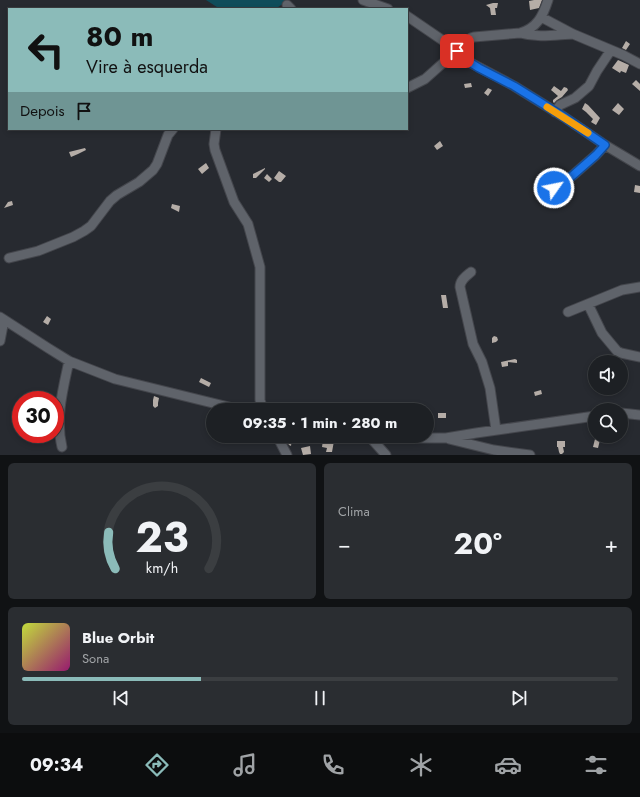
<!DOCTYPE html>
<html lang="pt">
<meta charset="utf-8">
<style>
:root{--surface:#1d2024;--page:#2a2d31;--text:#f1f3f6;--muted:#a0a3a6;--line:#3b3e41;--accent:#8bbbb9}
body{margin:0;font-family:Jost,sans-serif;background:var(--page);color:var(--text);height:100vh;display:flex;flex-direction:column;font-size:15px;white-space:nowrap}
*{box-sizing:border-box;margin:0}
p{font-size:13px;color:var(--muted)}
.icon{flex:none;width:22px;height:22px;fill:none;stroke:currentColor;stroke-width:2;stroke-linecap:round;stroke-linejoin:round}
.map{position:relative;height:455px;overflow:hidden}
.panel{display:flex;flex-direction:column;gap:8px;padding:8px;background:#101214;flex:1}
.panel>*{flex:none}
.top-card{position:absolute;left:8px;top:8px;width:400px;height:122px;border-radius:0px;box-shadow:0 2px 6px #0003,0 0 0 1px var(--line);background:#8bbbb9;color:#111;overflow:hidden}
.fabs{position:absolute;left:588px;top:355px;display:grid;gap:8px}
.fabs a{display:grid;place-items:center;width:40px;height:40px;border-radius:50%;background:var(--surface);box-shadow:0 2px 6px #0003,0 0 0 1px var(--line);font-size:20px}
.speed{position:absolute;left:12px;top:391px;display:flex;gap:8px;font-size:20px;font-weight:700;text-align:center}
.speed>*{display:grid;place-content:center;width:52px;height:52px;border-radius:50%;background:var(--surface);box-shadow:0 2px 6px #0003,0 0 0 1px var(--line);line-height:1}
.speed .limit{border:6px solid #d22;background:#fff;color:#111}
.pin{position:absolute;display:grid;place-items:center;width:34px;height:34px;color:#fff;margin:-17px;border-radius:8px;box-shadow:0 2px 6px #0006}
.me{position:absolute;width:44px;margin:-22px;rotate:57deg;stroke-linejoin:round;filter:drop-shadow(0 0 3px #0008)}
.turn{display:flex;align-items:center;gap:14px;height:84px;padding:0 12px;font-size:18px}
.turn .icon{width:52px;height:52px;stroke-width:2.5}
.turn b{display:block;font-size:28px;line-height:34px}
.then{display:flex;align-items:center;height:38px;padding:0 12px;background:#0003;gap:8px;font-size:15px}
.big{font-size:30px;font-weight:700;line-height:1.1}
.panel .tile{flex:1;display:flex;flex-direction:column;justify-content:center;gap:6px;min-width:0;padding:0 14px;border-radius:6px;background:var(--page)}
.panel .dial{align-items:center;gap:0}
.dial svg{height:104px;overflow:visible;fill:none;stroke:var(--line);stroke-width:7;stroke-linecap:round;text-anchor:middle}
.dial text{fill:var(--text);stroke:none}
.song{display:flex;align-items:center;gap:12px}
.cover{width:48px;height:48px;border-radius:6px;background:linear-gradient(135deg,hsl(70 70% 55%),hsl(320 70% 35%))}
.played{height:4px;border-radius:2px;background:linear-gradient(90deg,var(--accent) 30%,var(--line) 30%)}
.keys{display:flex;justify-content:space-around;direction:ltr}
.heat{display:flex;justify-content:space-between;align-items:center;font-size:22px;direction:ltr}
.panel .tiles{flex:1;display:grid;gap:8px;grid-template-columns:1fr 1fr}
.tile:last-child{grid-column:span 2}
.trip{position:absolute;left:206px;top:403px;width:228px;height:40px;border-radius:20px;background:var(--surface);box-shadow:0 2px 6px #0003,0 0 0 1px var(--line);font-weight:700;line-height:40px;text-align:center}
.tabs{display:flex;height:64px;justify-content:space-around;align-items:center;background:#0c0d0e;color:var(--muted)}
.tabs .icon{width:28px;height:28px}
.tabs .active{color:var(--accent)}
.tabs b{font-size:18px;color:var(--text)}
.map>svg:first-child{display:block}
</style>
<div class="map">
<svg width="640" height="455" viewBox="0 0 640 455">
<rect width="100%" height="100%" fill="#272a30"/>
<!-- water -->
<path fill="#0f4c5a" d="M206,0H289L275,9H220Z"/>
<!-- building -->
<path fill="#b5ada7" d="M534,0H542L539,8L530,10L529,1Z
M493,3H498L497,8H495L496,15H491L490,8L486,5Z
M626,41L630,44L626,50L622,48Z
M618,60L629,65L626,73L621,71L620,73L612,68Z
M636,80L640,84V91L632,84Z
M471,83L472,87L465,88L464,84Z
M554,86L561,91L564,87L567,88L568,90L562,97L557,100L554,103L553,102V100L558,96L551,90Z
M488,88L492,90L488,96L484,93Z
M585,103L588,105L600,118L596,125L591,122L593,119L586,112L582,109Z
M618,103L624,109L619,115L612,110Z
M440,141L443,146L437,150L434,146Z
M85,148L86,150L78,154L71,157L69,152Z
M206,163L209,168L202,174L198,169Z
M265,168V169L256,178H253V174Z
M279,171L286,176L281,182H279L274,178Z
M267,174L272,179L269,182L264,178Z
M635,185L640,186V193L634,192Z
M12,201L13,205L4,208L8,202Z
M172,204L180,206L179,212L171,208Z
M441,295H446L448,308H443Z
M47,316L51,319L48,325L43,322Z
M494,336L497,337L498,340L496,342L492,343V338Z
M515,359L517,360V363L508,362V366L502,367L501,362Z
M201,378L211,383L209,387L199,382Z
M541,390L542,394L535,396L534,392Z
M154,396L159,398L158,403V406L155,408L153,406V400Z
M343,403L345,408L339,410L337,406Z
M438,413H446V418H438Z
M287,437L292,438L291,446L289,445L286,440Z
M595,439L600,440L598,448L593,447Z
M323,440L334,441L332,452H326L327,448L322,447Z
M557,441H565V447H563L564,452L562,454H560L559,452L558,447H557Z
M310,446L311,454L303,455L301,448Z"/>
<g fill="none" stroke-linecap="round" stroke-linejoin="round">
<!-- minor casing -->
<g stroke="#44464c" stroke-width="11">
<path id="minor" d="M363,0L388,9
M287,5L291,9
M407,16L448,44L471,63L514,86L564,117L605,145L640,166
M541,17L573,34L623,55L640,64
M520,33C538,38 554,35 573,34
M407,88L425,79L471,38L474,37L520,33C537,28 543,16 548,0
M555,112L560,105L575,98L589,86L597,71L611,50
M216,129L214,144L215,150L234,202L248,224L260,267V400L263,410
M554,188L572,176L596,155L605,145
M9,258L38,251L73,237L84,231L91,226L110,201L117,195L139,182L153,170L157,164L168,135L173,129
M471,272C466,276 460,280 460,287L473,344L482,362L490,388L496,430
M588,304L602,333L617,351L621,353L640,357
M568,312L622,290L640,287
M0,317L48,348L69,361L115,379L241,410
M0,341L4,320
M621,413L640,415
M277,436L287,455
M369,436L386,455
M393,436L420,438H446L476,433L595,416
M449,439L494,450L530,455
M62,447C55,418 63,389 69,361"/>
</g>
<!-- minor -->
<use href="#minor" stroke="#5f636a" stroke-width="9"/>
</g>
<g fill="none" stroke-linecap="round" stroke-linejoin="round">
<!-- route casing -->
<g stroke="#114b97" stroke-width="10">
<path id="route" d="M457,51L471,63L479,68L514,86L564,117L605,145L596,155L572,176L554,188"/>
</g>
<!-- route -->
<use href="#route" stroke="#1a73e8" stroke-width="7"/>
<!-- slow -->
<path stroke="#f59e0b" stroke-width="7" d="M547,107L588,133"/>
</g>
</svg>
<div class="fabs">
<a><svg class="icon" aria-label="sound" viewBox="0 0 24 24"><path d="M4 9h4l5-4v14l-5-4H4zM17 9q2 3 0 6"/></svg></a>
<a><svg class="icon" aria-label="search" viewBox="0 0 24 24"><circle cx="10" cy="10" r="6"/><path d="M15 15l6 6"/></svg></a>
</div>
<div class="speed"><div class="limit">30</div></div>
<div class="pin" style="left:457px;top:51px;background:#d93025"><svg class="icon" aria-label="arrive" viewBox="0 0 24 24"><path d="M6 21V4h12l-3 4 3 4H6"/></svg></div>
<svg class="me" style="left:554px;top:188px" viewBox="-20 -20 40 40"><circle r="17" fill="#1a73e8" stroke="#fff" stroke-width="3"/><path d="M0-11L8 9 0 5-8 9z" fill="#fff"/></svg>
<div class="trip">09:35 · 1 min · 280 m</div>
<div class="top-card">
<div class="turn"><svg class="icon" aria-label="left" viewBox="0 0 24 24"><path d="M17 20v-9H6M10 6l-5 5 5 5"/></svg><div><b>80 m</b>Vire à esquerda</div></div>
<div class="then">Depois<svg class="icon" aria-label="arrive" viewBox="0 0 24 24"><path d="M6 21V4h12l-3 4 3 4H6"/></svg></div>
</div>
</div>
<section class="panel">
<div class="tiles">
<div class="tile dial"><svg viewBox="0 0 100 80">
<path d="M14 69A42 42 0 1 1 86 69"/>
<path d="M14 69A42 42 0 0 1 9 41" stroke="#8bbbb9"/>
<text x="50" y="56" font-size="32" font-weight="700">23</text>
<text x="50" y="72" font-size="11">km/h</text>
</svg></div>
<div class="tile"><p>Clima</p>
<div class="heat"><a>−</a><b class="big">20°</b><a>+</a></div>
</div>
<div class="tile">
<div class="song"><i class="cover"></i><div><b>Blue Orbit</b><p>Sona</p></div></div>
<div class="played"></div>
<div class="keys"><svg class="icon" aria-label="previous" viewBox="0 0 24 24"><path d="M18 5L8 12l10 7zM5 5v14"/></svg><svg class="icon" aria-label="pause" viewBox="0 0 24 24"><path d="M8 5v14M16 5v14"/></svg><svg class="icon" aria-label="next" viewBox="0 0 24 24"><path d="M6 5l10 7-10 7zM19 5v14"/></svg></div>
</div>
</div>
</section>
<nav class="tabs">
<b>09:34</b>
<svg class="icon active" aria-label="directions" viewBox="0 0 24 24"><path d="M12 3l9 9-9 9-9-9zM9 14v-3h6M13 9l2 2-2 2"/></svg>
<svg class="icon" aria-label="music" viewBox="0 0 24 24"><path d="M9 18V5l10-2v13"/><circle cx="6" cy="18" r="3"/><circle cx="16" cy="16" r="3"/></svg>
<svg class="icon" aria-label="phone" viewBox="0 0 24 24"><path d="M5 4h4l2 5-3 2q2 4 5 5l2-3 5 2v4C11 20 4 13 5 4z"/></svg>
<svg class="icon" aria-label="climate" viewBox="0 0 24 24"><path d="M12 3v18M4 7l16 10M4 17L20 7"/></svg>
<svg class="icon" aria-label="car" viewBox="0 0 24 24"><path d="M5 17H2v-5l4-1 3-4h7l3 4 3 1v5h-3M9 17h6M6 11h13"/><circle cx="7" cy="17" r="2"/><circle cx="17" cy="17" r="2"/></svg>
<svg class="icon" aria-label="filters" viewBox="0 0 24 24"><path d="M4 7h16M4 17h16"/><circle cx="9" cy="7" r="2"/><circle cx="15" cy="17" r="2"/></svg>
</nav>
